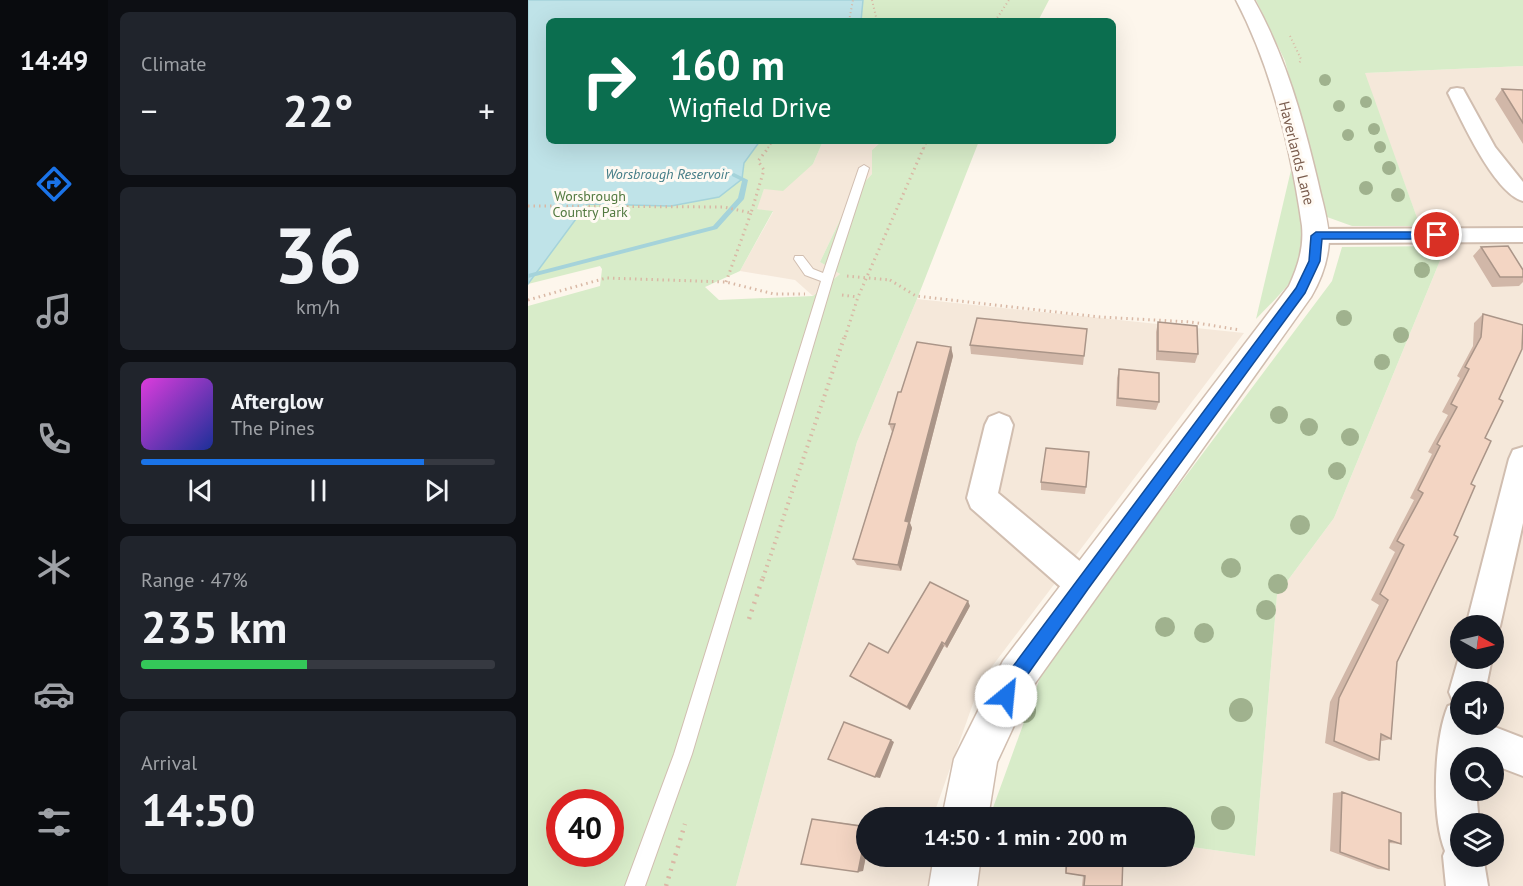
<!DOCTYPE html>
<meta charset="utf-8">
<style>
:root{--surface:#171b24;--page:#20242c;--text:#f1f3f6;--muted:#9ea1a6;--line:#363941;--accent:#1a73e8}
body{margin:0;font-family:"PT Sans",sans-serif;background:var(--page);color:var(--text);height:100vh;display:flex;flex-direction:column;font-size:22px;white-space:nowrap}
*{box-sizing:border-box;margin:0}
p{font-size:20px;color:var(--muted)}
.icon{flex:none;width:33px;height:33px;fill:none;stroke:currentColor;stroke-width:2;stroke-linecap:round;stroke-linejoin:round}
.map{position:relative;flex:1;overflow:hidden}
.details{display:flex;flex-direction:column;gap:12px;padding:12px;background:#0d0f14;width:420px}
.details>*{flex:none}
.guide{position:absolute;left:18px;top:18px;width:570px;height:126px;border-radius:9px;box-shadow:0 6px 24px #0002;background:#0b6e4f;color:#fff;overflow:hidden}
.needle{width:39px;rotate:98deg}
.fabs{position:absolute;left:922px;top:615px;display:grid;gap:12px}
.fabs a{display:grid;place-items:center;width:54px;height:54px;border-radius:50%;background:var(--surface);box-shadow:0 6px 24px #0002;font-size:30px}
.speed{position:absolute;left:18px;top:789px;display:flex;gap:12px;font-size:30px;font-weight:700;text-align:center}
.speed>*{display:grid;place-content:center;width:78px;height:78px;border-radius:50%;background:var(--surface);box-shadow:0 6px 24px #0002;line-height:1}
.speed .limit{border:9px solid #d22;background:#fff;color:#111}
.pin{position:absolute;display:grid;place-items:center;width:51px;height:51px;color:#fff;margin:-26px;border:3px solid #fff;border-radius:50%;box-shadow:0 2px 6px #0007}
.me{position:absolute;width:66px;margin:-33px;rotate:28deg;stroke-linejoin:round;filter:drop-shadow(0 0 4px #0008)}
.turn{display:flex;align-items:center;gap:21px;height:126px;padding:0 24px;font-size:27px}
.turn .icon{width:78px;height:78px;stroke-width:2.5}
.turn b{display:block;font-size:42px;line-height:51px}
.big{font-size:45px;font-weight:700;line-height:1.1}
.details .tile{flex:1;display:flex;flex-direction:column;justify-content:center;gap:9px;min-width:0;padding:0 21px;border-radius:9px;background:var(--page)}
.details .dial{align-items:center;gap:0}
.dial b{font-size:78px;line-height:1}
.song{display:flex;align-items:center;gap:18px}
.cover{width:72px;height:72px;border-radius:9px;background:linear-gradient(135deg,hsl(300 70% 55%),hsl(230 70% 35%))}
.played{height:6px;border-radius:3px;background:linear-gradient(90deg,var(--accent) 80%,var(--line) 80%)}
.keys{display:flex;justify-content:space-around;direction:ltr}
.heat{display:flex;justify-content:space-between;align-items:center;font-size:33px;direction:ltr}
.charge{height:9px;border-radius:4px;background:linear-gradient(90deg,#34c759 47%,var(--line) 0)}
.trip{position:absolute;left:328px;top:807px;width:339px;height:60px;border-radius:30px;background:var(--surface);box-shadow:0 6px 24px #0002;font-weight:700;line-height:60px;text-align:center}
main{display:flex;flex:1;min-height:0}
.tab-bar{display:flex;flex-direction:column;width:108px;justify-content:space-around;align-items:center;background:#090b0e;color:var(--muted)}
.tab-bar .icon{width:42px;height:42px}
.tab-bar .on{color:var(--accent)}
.tab-bar b{font-size:27px;color:var(--text)}
.map>svg:first-child{display:block}
</style>
<main>
<nav class="tab-bar">
<b>14:49</b>
<svg class="icon on" aria-label="directions" viewBox="0 0 24 24"><path d="M12 3l9 9-9 9-9-9zM9 14v-3h6M13 9l2 2-2 2"/></svg>
<svg class="icon" aria-label="music" viewBox="0 0 24 24"><path d="M9 18V5l10-2v13"/><circle cx="6" cy="18" r="3"/><circle cx="16" cy="16" r="3"/></svg>
<svg class="icon" aria-label="phone" viewBox="0 0 24 24"><path d="M5 4h4l2 5-3 2q2 4 5 5l2-3 5 2v4C11 20 4 13 5 4z"/></svg>
<svg class="icon" aria-label="climate" viewBox="0 0 24 24"><path d="M12 3v18M4 7l16 10M4 17L20 7"/></svg>
<svg class="icon" aria-label="car" viewBox="0 0 24 24"><path d="M5 17H2v-5l4-1 3-4h7l3 4 3 1v5h-3M9 17h6M6 11h13"/><circle cx="7" cy="17" r="2"/><circle cx="17" cy="17" r="2"/></svg>
<svg class="icon" aria-label="filters" viewBox="0 0 24 24"><path d="M4 7h16M4 17h16"/><circle cx="9" cy="7" r="2"/><circle cx="15" cy="17" r="2"/></svg>
</nav>
<section class="details">
<div class="tile"><p>Climate</p>
<div class="heat"><a>−</a><b class="big">22°</b><a>+</a></div>
</div>
<div class="tile dial"><b>36</b><p>km/h</p></div>
<div class="tile">
<div class="song"><i class="cover"></i><div><b>Afterglow</b><p>The Pines</p></div></div>
<div class="played"></div>
<div class="keys"><svg class="icon" aria-label="previous" viewBox="0 0 24 24"><path d="M18 5L8 12l10 7zM5 5v14"/></svg><svg class="icon" aria-label="pause" viewBox="0 0 24 24"><path d="M8 5v14M16 5v14"/></svg><svg class="icon" aria-label="next" viewBox="0 0 24 24"><path d="M6 5l10 7-10 7zM19 5v14"/></svg></div>
</div>
<div class="tile"><p>Range · 47%</p><b class="big">235 km</b><div class="charge"></div></div>
<div class="tile"><p>Arrival</p><b class="big">14:50</b></div>
</section>
<div class="map">
<svg width="995" height="886" viewBox="0 0 995 886">
<rect width="100%" height="100%" fill="#fdf6ec"/>
<!-- residential -->
<path fill="#f5e8da" fill-rule="evenodd" d="M995,66V886H208L329,442L389,299L716,333L453,681L408,808L470,817L339,818V856H657V846L727,856L749,595L806,518L918,246L892,226L836,73ZM933,626H966V658H933ZM933,692H966V724H933ZM933,758H966V790H933ZM933,824H966V856H933Z
M295,141H354L344,150V174L323,197L292,262L312,274L285,296L267,280L212,271L245,212L228,209L236,189L285,164Z"/>
<!-- green -->
<path fill="#d8ecc9" fill-rule="evenodd" d="M0,0H521L510,21H21V141H295L285,164L255,191L236,189L229,209L245,211L212,271L177,287L191,300L285,296L312,274L292,262L323,197L344,174V150L354,141H451L389,299L329,442L208,886H0V306L72,286L74,269L72,266L0,284ZM32,802H82V854H32Z
M728,0H995V66L837,73L892,226H824L799,217L757,61Z
M763,170C768,190 782,238 776,257C768,281 746,300 728,319Z
M918,246L806,518L749,595L727,856L657,846V818L462,816L517,664L804,281L814,247Z"/>
<!-- water -->
<path fill="#bfe3e8" stroke="#a5d3da" stroke-width="1.5" d="M0,0H335L333,21H21V141H232L216,163L214,179L191,197L143,206L59,204L0,284Z"/>
<g fill="none" stroke-linecap="round" stroke-linejoin="round">
<!-- stream -->
<path fill="#a5d3da" fill-rule="evenodd" d="M206,173L220,180L216,199L189,229L0,278V274L185,226L210,198L214,181L204,176V174Z"/>
<!-- service casing -->
<g stroke="#d1beb0" stroke-width="2">
<path id="service" d="M336,165L341,168L305,279L164,754L117,886H97L146,754L293,281L277,275L266,259L267,256H275L285,269L295,273L331,168Z"/>
</g>
<!-- minor casing -->
<g stroke="#d1beb0" stroke-width="4">
<path id="minor" d="M929,88L935,89L967,147L995,182V201C966,193 933,119 920,93L923,89Z
M995,228V242L788,243L780,241L777,236L780,231L788,229Z
M471,413L481,417L485,425L470,493L566,573L570,584L566,595L554,600L542,595L443,508L439,498L457,425L461,417Z
M995,447V523L972,626L966,638V626H938L981,459L985,450Z
M933,650V658H964L957,692H933V724H959L995,738V776L966,765V758H933V790H948L951,824H933V856H955L960,886H918L915,856L917,851C903,816 906,740 920,706L926,704L921,692Z"/>
</g>
<!-- tertiary casing -->
<g stroke="#d1beb0" stroke-width="3">
<path id="tertiary" d="M708,0H726C758,57 775,119 790,182C794,201 801,221 801,241C800,260 793,280 783,297L503,689L469,762L460,818H414L426,759L475,661L761,286C770,266 776,248 774,226C763,149 744,69 708,0Z
M406,856H453L449,886H401Z"/>
</g>
<!-- path-far3 -->
<path stroke="#d9b8a5" stroke-width="2" stroke-dasharray="1 3" stroke-linecap="butt" d="M344,0L349,21
M321,21L325,0
M467,21L481,0
M762,36L773,59L771,64
M240,148L245,141
M396,148L399,141"/>
<!-- path-far2 -->
<path stroke="#d9b8a5" stroke-width="3" stroke-dasharray="1.5 4" stroke-linecap="butt" d="M0,206L196,207L223,213L236,170L230,161L241,147
M362,280L388,296L572,317L663,322L712,330
M198,282L223,213
M314,295L330,297
M0,300L78,278L198,282L246,294H277
M317,337L330,297L396,147"/>
<!-- path-far1 -->
<path stroke="#d9b8a5" stroke-width="4" stroke-dasharray="1.5 4.5" stroke-linecap="butt" d="M235,578L317,335"/>
<!-- path -->
<path stroke="#d9b8a5" stroke-width="4.5" stroke-dasharray="2 6" stroke-linecap="butt" d="M221,619L235,577
M138,886L157,824"/>
<!-- service -->
<use href="#service" fill="#fff" fill-rule="evenodd"/>
<!-- minor -->
<use href="#minor" fill="#fff" fill-rule="evenodd"/>
<!-- tertiary -->
<use href="#tertiary" fill="#fff" fill-rule="evenodd"/>
<!-- path-bridge -->
<path stroke="#d9b8a5" stroke-width="3" stroke-dasharray="1.5 4" stroke-linecap="butt" d="M319,276L362,280"/>
</g>
<!-- trees -->
<g fill="#a0b28e">
<circle cx="797" cy="80" r="6"/>
<circle cx="838" cy="102" r="6"/>
<circle cx="811" cy="106" r="6"/>
<circle cx="846" cy="129" r="6"/>
<circle cx="820" cy="135" r="6"/>
<circle cx="852" cy="147" r="6"/>
<circle cx="861" cy="168" r="7"/>
<circle cx="838" cy="188" r="7"/>
<circle cx="870" cy="195" r="7"/>
<circle cx="894" cy="270" r="8"/>
<circle cx="816" cy="318" r="8"/>
<circle cx="873" cy="335" r="8"/>
<circle cx="854" cy="362" r="8"/>
<circle cx="751" cy="415" r="9"/>
<circle cx="781" cy="427" r="9"/>
<circle cx="822" cy="437" r="9"/>
<circle cx="809" cy="471" r="9"/>
<circle cx="772" cy="525" r="10"/>
<circle cx="703" cy="568" r="10"/>
<circle cx="750" cy="584" r="10"/>
<circle cx="738" cy="610" r="10"/>
<circle cx="637" cy="627" r="10"/>
<circle cx="676" cy="633" r="10"/>
<circle cx="713" cy="710" r="12"/>
<circle cx="496" cy="711" r="12"/>
<circle cx="695" cy="818" r="12"/>
</g>
<!-- wall -->
<path fill="#d1b7a8" d="M974,89L995,90V144L967,99Z
M953,247L995,270V282L991,286L964,287L945,256Z
M955,314L971,399L957,438L943,484L869,662L863,739L854,741L852,740L851,760L841,761L797,743L802,702L851,605L843,600L867,552L861,548L886,500L882,498L904,454L900,452L920,415L914,412L932,378L929,376L945,346L946,323Z
M630,322L670,354L667,363L628,360V332Z
M559,329L555,365L443,354L442,345Z
M423,347L425,356L382,523L384,528L373,571L329,565L325,559L364,432L361,424L373,392Z
M591,369L631,402L628,410L588,406L589,378Z
M513,482L558,487L557,494L513,490Z
M442,606L419,648L416,646L382,710L326,679L322,676Z
M814,792L873,844L861,843V870L850,869L802,851L805,793Z
M284,819L339,826V851L335,871Z
M538,856H595L594,886H554L555,876L538,873L537,872Z"/>
<!-- shaded-wall -->
<path fill="#aa9588" d="M423,347L425,356L382,523L384,528L373,571L370,565L377,521Z
M440,601L442,606L419,648L417,644Z
M414,642L416,646L382,710L379,707Z
M363,740L366,742L352,778L347,777Z
M339,830V851L335,871L330,872Z"/>
<!-- building -->
<path fill="#f3d5c3" stroke="#aa9588" stroke-width="1.5" d="M974,89L995,90V123Z
M980,246L995,270V277H972L953,247Z
M955,314L995,325L994,349L971,399L975,401L957,438L963,441L943,484L947,486L926,535L930,537L869,662L863,739L853,734L851,760L806,741L811,698L860,600L852,594L876,545L869,541L895,493L890,490L912,446L909,444L929,407L923,404L941,369L937,367L953,337Z
M449,318L559,329L556,356L442,345Z
M630,322L669,326L670,354L630,351Z
M389,342L423,347L377,521L381,522L370,565L325,559L367,424H361L370,392H373Z
M591,369L631,373V402L590,398Z
M518,448L561,452L558,487L513,482Z
M402,582L440,601L417,644L414,642L379,707L322,676L341,643L360,653Z
M316,722L363,740L347,777L300,759Z
M814,792L873,813V844L861,840V870L812,852Z
M284,819L339,827L330,872L273,864Z
M539,856H595L594,886H556L557,876L538,873Z"/>
<!-- route -->
<path fill="#1a73e8" stroke="#114b97" stroke-width="1.5" d="M788,232H909L915,235L909,239H794L792,261L777,293L560,589L495,681L484,702L478,705L472,702L470,696L483,669L768,288L781,261L783,236Z"/>
<g text-anchor="middle" dominant-baseline="central" stroke-width="6" stroke-linejoin="round" paint-order="stroke">
<!-- far-water labels -->
<g font-size="14" font-style="italic" fill="#437c86" stroke="#fffaf3">
<text x="139" y="174">Worsbrough Reservoir</text>
</g>
<!-- far-park labels -->
<g font-size="14" fill="#537a41" stroke="#fffaf3">
<text x="62" y="196">Worsbrough<tspan x="62" dy="16">Country Park</tspan></text>
</g>
<!-- street labels -->
<g font-size="15" fill="#7a5c4d" stroke="#fffaf3">
<text transform="translate(769 153) rotate(76)">Haverlands Lane</text>
</g>
</g>
</svg>
<div class="fabs">
<a><svg class="needle" viewBox="-14 -14 28 28"><path d="M0-13l5 13h-10z" fill="#e53935"/><path d="M0 13l5-13h-10z" fill="#9ea1a6"/></svg></a>
<a><svg class="icon" aria-label="sound" viewBox="0 0 24 24"><path d="M4 9h4l5-4v14l-5-4H4zM17 9q2 3 0 6"/></svg></a>
<a><svg class="icon" aria-label="search" viewBox="0 0 24 24"><circle cx="10" cy="10" r="6"/><path d="M15 15l6 6"/></svg></a>
<a><svg class="icon" aria-label="layers" viewBox="0 0 24 24"><path d="M12 4l9 5-9 5-9-5zM3 14l9 5 9-5"/></svg></a>
</div>
<div class="speed"><div class="limit">40</div></div>
<div class="pin" style="left:909px;top:235px;background:#d93025"><svg class="icon" aria-label="arrive" viewBox="0 0 24 24"><path d="M6 21V4h12l-3 4 3 4H6"/></svg></div>
<svg class="me" style="left:478px;top:696px" viewBox="-20 -20 40 40"><circle r="19" fill="#fff"/><path d="M0-13L10 11 0 6-10 11z" fill="#1a73e8"/></svg>
<div class="trip">14:50 · 1 min · 200 m</div>
<div class="guide">
<div class="turn"><svg class="icon" aria-label="right" viewBox="0 0 24 24"><path d="M7 20v-9h11M14 6l5 5-5 5"/></svg><div><b>160 m</b>Wigfield Drive</div></div>
</div>
</div>
</main>
